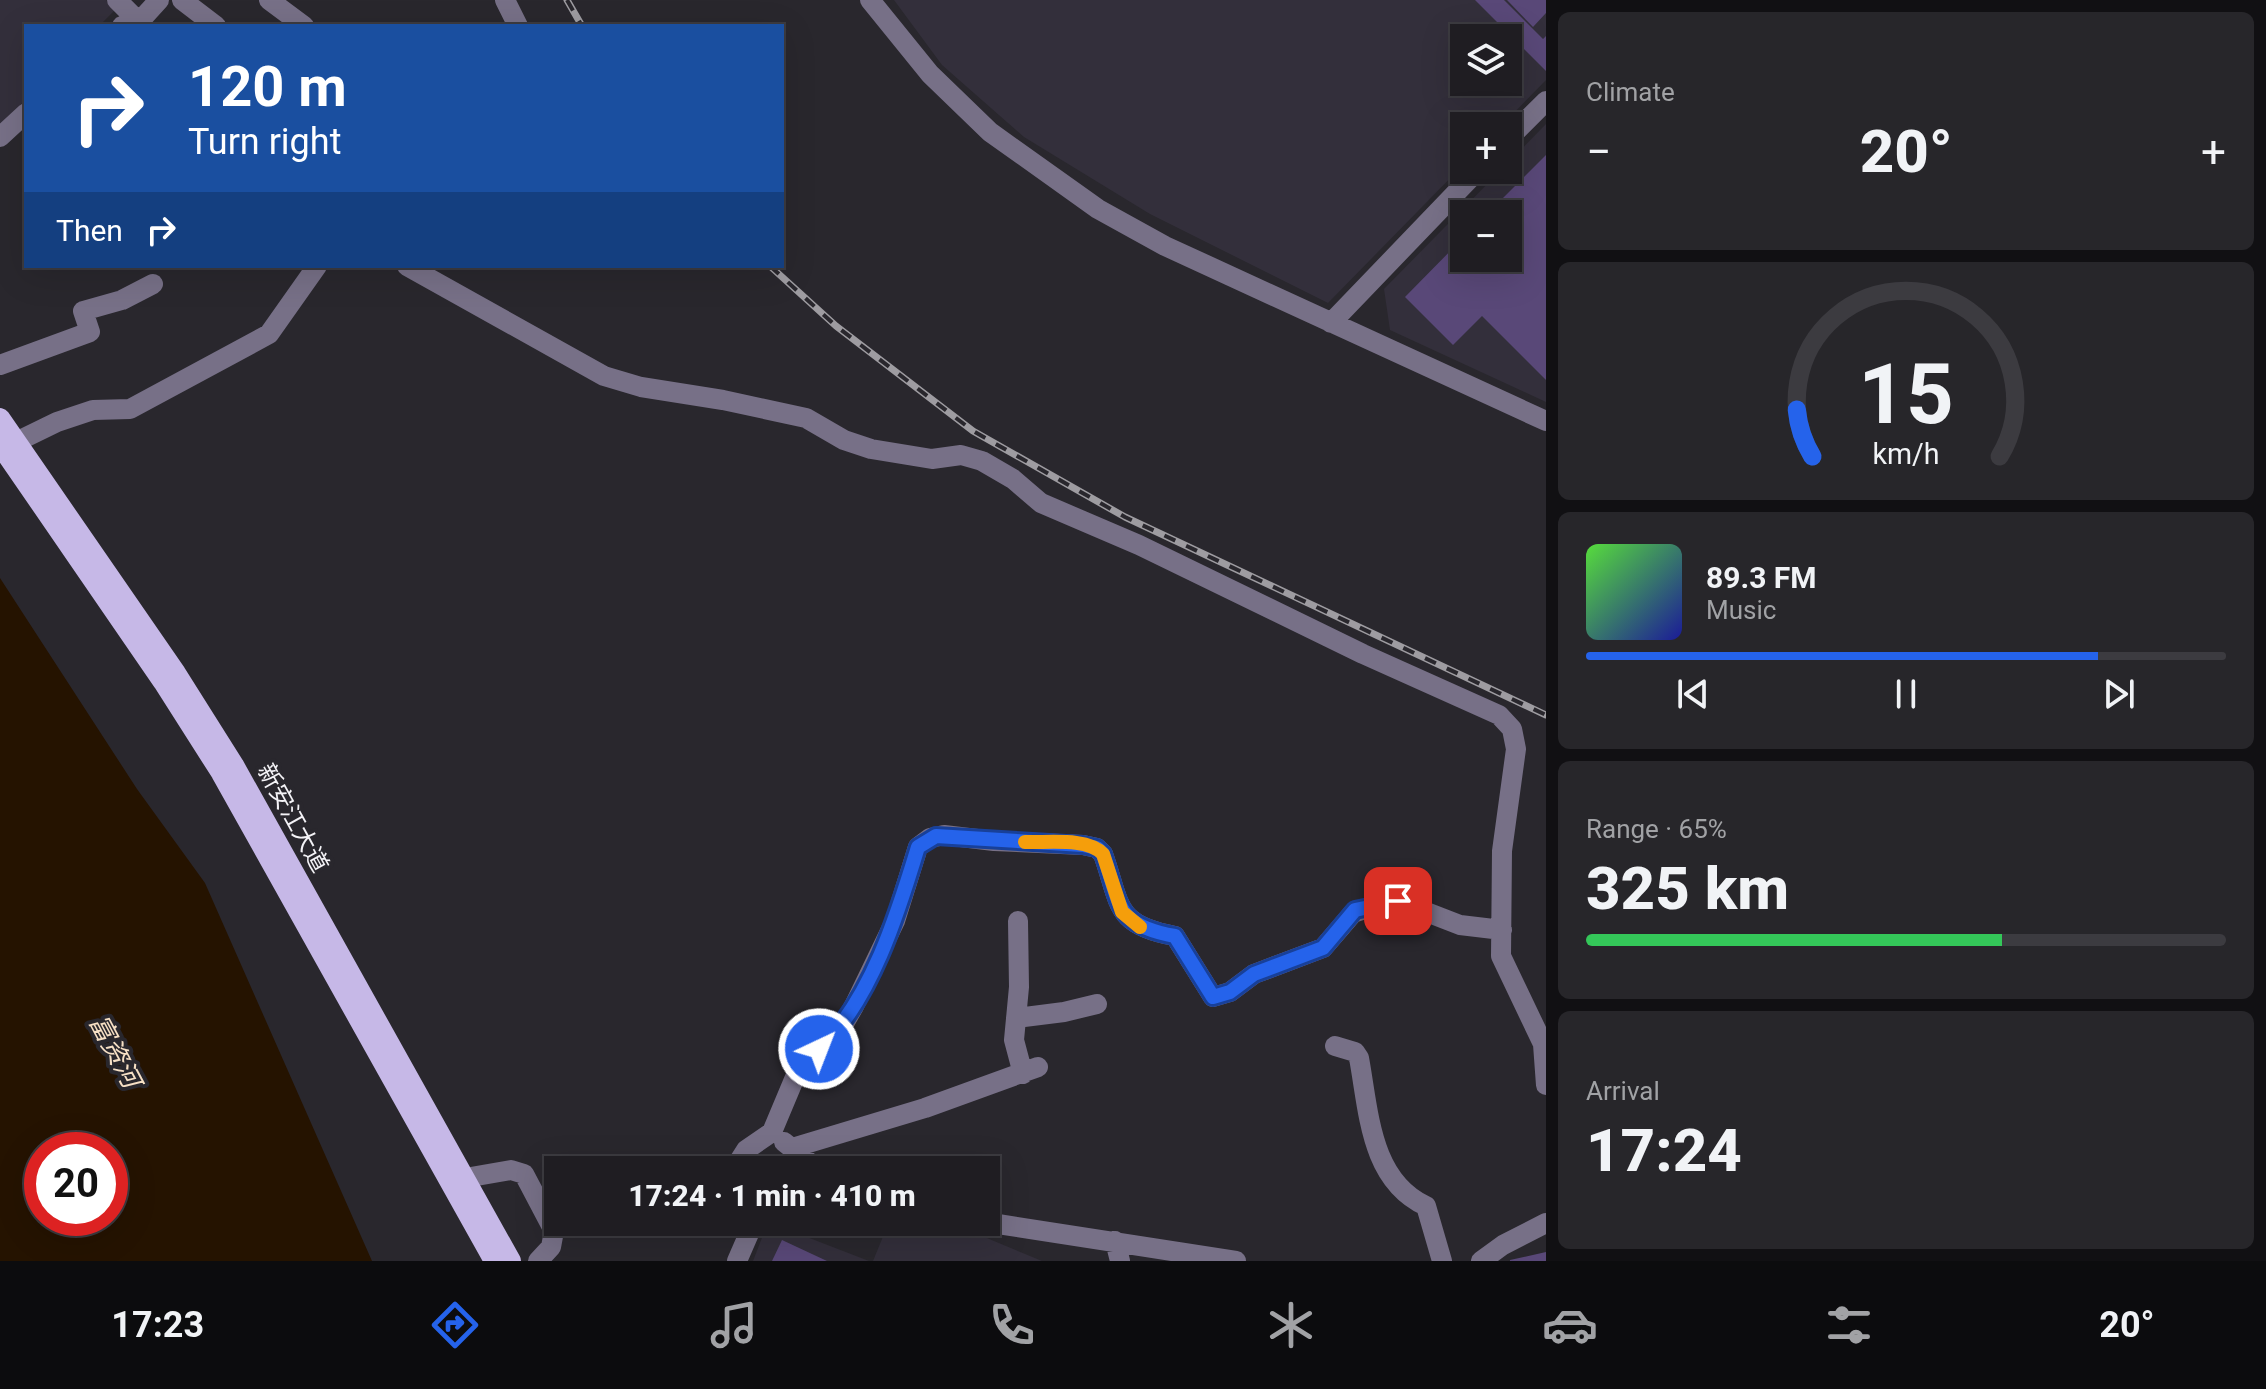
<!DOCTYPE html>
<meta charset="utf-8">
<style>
:root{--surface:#1f1d22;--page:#27262a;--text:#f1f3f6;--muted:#a1a2a5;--line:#3c3b40;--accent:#2563eb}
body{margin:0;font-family:Roboto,"Noto Sans SC",sans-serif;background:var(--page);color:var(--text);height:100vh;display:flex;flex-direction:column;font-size:30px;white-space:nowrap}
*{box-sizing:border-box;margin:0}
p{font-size:26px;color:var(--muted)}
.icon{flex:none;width:44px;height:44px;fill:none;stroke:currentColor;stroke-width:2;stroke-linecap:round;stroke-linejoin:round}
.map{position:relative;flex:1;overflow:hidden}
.sheet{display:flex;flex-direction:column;gap:12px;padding:12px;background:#111013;width:720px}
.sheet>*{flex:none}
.hud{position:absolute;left:24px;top:24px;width:760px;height:244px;border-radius:0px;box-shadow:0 8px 32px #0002,0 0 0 2px var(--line);background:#1a4fa0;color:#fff;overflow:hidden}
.controls{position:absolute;left:1450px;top:24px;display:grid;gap:16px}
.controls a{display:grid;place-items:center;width:72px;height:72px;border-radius:0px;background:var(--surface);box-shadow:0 8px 32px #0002,0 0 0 2px var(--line);font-size:40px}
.speed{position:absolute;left:24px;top:1132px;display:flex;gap:16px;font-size:40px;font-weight:700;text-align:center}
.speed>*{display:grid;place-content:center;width:104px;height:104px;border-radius:50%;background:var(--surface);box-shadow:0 8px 32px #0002,0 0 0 2px var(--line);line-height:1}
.speed .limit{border:12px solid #d22;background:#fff;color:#111}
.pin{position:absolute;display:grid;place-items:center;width:68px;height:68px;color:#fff;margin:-34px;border-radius:16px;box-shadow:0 4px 12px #0006}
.me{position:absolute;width:88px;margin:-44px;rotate:43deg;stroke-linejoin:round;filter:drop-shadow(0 0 6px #0008)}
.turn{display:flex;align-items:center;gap:28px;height:168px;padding:0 32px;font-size:36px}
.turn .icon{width:104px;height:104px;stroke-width:2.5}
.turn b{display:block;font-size:56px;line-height:68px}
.then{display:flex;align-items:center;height:76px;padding:0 32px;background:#0003;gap:16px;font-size:30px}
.big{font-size:60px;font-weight:800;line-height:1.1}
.sheet .card{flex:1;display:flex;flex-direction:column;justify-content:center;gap:12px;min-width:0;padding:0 28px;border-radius:12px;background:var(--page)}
.sheet .dial{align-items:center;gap:0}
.dial svg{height:208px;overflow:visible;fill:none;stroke:var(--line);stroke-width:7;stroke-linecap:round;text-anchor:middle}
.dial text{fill:var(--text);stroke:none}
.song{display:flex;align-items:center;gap:24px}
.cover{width:96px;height:96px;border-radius:12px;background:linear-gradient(135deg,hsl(110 70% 55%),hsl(240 70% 35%))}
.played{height:8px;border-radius:4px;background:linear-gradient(90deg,var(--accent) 80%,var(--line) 80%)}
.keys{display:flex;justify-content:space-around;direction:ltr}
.heat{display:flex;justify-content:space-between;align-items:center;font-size:44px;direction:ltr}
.charge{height:12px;border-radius:6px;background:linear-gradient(90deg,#34c759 65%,var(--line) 0)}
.trip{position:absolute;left:544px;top:1156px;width:456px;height:80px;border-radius:0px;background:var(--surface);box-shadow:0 8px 32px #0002,0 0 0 2px var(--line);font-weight:800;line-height:80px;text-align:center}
.tab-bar{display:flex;height:128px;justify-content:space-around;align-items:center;background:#0c0c0e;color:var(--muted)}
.tab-bar .icon{width:56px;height:56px}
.tab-bar .current{color:var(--accent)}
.tab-bar b{font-size:36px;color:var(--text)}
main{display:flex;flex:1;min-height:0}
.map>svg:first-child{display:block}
</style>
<main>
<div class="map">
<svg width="1546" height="1261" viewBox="0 0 1546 1261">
<rect width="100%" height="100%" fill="#29272d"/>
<!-- built -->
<path fill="#332f3b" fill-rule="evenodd" d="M0,0H106L116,9L99,26H26V99L0,126Z
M894,0H1546V80L1501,126H1464V164L1328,303L1150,214L1024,137L942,65ZM1464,38H1508V82H1464Z
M1546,124V402L1390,330L1384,289L1501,170H1508V163ZM1464,214H1508V258H1464Z
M768,1222L869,1261H753Z
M889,1222H928L982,1236L1042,1261H873Z"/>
<!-- water -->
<path fill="#251300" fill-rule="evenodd" d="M0,578L137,789L205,883L372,1261H0ZM42,1150H110V1218H42Z"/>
<!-- building -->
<path fill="#594878" d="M1475,0H1504L1543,39L1546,36V71Z
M1507,0H1546V13L1533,27Z
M1546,155V380L1482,316L1453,345L1405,297L1464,237V258H1508V214H1487Z
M782,1240L827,1261H772Z
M1546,1252V1261H1510V1260Z"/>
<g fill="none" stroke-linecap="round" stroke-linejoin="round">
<!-- minor -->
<path stroke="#777087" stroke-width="20" d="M117,0L139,22
M182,0L216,26
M269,0L304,26
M505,0L518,26
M870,0L930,74L990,132L1098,209L1165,246L1546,421
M122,26L139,22L159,0
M0,137L26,113
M1508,139L1546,101
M407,266L604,376L641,387L723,400L806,418L844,440L871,449L932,459L961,455L982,461L1013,479L1041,503L1139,545L1363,654L1499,715L1512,729L1516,749L1502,851L1501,956L1543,1044L1546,1085
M1331,323L1478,170
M0,365L90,332L83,311L122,300L153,284
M16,442L57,422L93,410L130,409L269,334L317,266
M1018,921L1019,987L1014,1040L1023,1074
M1016,1018L1064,1012L1097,1004
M1335,1046L1355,1052L1359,1058C1369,1112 1370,1180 1426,1206L1442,1261
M784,1142L819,1170
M792,1148L925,1108L1038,1067
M739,1170V1161L746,1150L772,1132L798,1070L841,1029L854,1006L895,921L918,847L930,838L944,835L994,841L1083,845L1097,848L1103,854C1121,905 1114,925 1175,936L1213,997L1230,992L1254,974L1323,948L1353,913L1380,904L1398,901L1460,925L1502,930
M465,1178L511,1170L524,1174L554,1231L551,1247L538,1261
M985,1222L1236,1261
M1115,1241L1120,1261
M737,1261L754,1222
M1481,1261L1503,1245L1546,1223"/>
<!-- major -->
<path stroke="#c6b8e7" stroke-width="20" d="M0,418L176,673L234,765L511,1261
M0,445L163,682L221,773L494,1261"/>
<!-- rail casing -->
<g stroke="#9e9ca1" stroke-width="7">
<path id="rail" d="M567,0L582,26
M770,266L836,326L973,431L1125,517L1546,715"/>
</g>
<!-- rail -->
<use href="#rail" stroke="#29272d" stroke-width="4" stroke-dasharray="12" stroke-linecap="butt"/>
</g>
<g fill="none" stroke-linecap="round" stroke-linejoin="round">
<!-- route casing -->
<g stroke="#184099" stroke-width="20">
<path id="route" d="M819,1049C871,1001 898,913 918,847L936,836L1083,845L1097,848L1103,854C1121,905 1114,925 1175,936L1213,997L1230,992L1254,974L1323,948L1355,910L1398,901"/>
</g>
<!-- route -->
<use href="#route" stroke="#2563eb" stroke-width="14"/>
<!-- slow -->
<path stroke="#f59e0b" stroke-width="14" d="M1025,842C1047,843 1087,837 1103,854L1122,912L1140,927"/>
</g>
<g text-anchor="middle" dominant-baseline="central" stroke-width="8" stroke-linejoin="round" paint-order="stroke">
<!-- street labels -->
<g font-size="24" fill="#f4f3f7" stroke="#29272d">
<text transform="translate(293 818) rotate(61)">新安江大道</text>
</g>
<!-- water labels -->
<g font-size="26" font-style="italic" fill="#f7e0c5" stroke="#29272d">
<text transform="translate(115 1051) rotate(62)">富资河</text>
</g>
</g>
</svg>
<div class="controls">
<a><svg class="icon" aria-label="layers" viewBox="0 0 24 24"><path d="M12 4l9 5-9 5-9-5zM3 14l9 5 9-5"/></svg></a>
<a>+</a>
<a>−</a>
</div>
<div class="speed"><div class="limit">20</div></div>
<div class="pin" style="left:1398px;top:901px;background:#d93025"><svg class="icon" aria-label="arrive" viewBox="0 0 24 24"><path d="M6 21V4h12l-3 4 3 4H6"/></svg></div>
<svg class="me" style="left:819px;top:1049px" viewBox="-20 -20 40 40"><circle r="17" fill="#2563eb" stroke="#fff" stroke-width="3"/><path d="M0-11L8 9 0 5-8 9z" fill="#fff"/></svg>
<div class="trip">17:24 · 1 min · 410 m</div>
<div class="hud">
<div class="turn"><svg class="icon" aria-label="right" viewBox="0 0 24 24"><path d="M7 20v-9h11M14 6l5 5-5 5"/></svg><div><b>120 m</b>Turn right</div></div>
<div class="then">Then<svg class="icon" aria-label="right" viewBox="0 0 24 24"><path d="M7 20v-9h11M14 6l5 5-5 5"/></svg></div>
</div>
</div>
<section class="sheet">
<div class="card"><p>Climate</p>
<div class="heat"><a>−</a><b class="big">20°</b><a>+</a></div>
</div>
<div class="card dial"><svg viewBox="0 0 100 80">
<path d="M14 69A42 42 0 1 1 86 69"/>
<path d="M14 69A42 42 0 0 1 8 51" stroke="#2563eb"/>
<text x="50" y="56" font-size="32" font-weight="700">15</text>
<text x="50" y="72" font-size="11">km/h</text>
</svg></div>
<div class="card">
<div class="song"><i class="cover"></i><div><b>89.3 FM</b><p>Music</p></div></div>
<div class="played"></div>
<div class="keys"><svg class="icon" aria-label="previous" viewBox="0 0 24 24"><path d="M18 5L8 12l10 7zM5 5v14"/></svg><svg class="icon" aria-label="pause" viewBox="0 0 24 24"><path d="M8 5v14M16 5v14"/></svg><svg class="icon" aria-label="next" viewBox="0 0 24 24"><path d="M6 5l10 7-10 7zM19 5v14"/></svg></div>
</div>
<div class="card"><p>Range · 65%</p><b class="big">325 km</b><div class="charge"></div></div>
<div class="card"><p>Arrival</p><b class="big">17:24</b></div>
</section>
</main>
<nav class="tab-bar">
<b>17:23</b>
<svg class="icon current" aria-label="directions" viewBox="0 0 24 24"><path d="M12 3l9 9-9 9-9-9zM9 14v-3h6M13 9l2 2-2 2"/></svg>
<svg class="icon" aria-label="music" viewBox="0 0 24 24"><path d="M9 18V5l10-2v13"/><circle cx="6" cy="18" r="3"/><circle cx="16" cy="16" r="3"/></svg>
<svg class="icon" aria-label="phone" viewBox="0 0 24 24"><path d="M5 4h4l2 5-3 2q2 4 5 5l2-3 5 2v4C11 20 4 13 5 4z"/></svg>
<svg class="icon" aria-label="climate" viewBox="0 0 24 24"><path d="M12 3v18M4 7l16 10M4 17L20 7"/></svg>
<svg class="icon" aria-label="car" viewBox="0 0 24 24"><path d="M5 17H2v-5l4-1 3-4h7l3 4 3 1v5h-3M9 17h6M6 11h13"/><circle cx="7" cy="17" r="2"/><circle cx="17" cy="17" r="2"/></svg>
<svg class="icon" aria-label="filters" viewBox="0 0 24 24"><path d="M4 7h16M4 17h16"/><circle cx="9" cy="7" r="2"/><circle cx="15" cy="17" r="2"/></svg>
<b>20°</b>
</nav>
